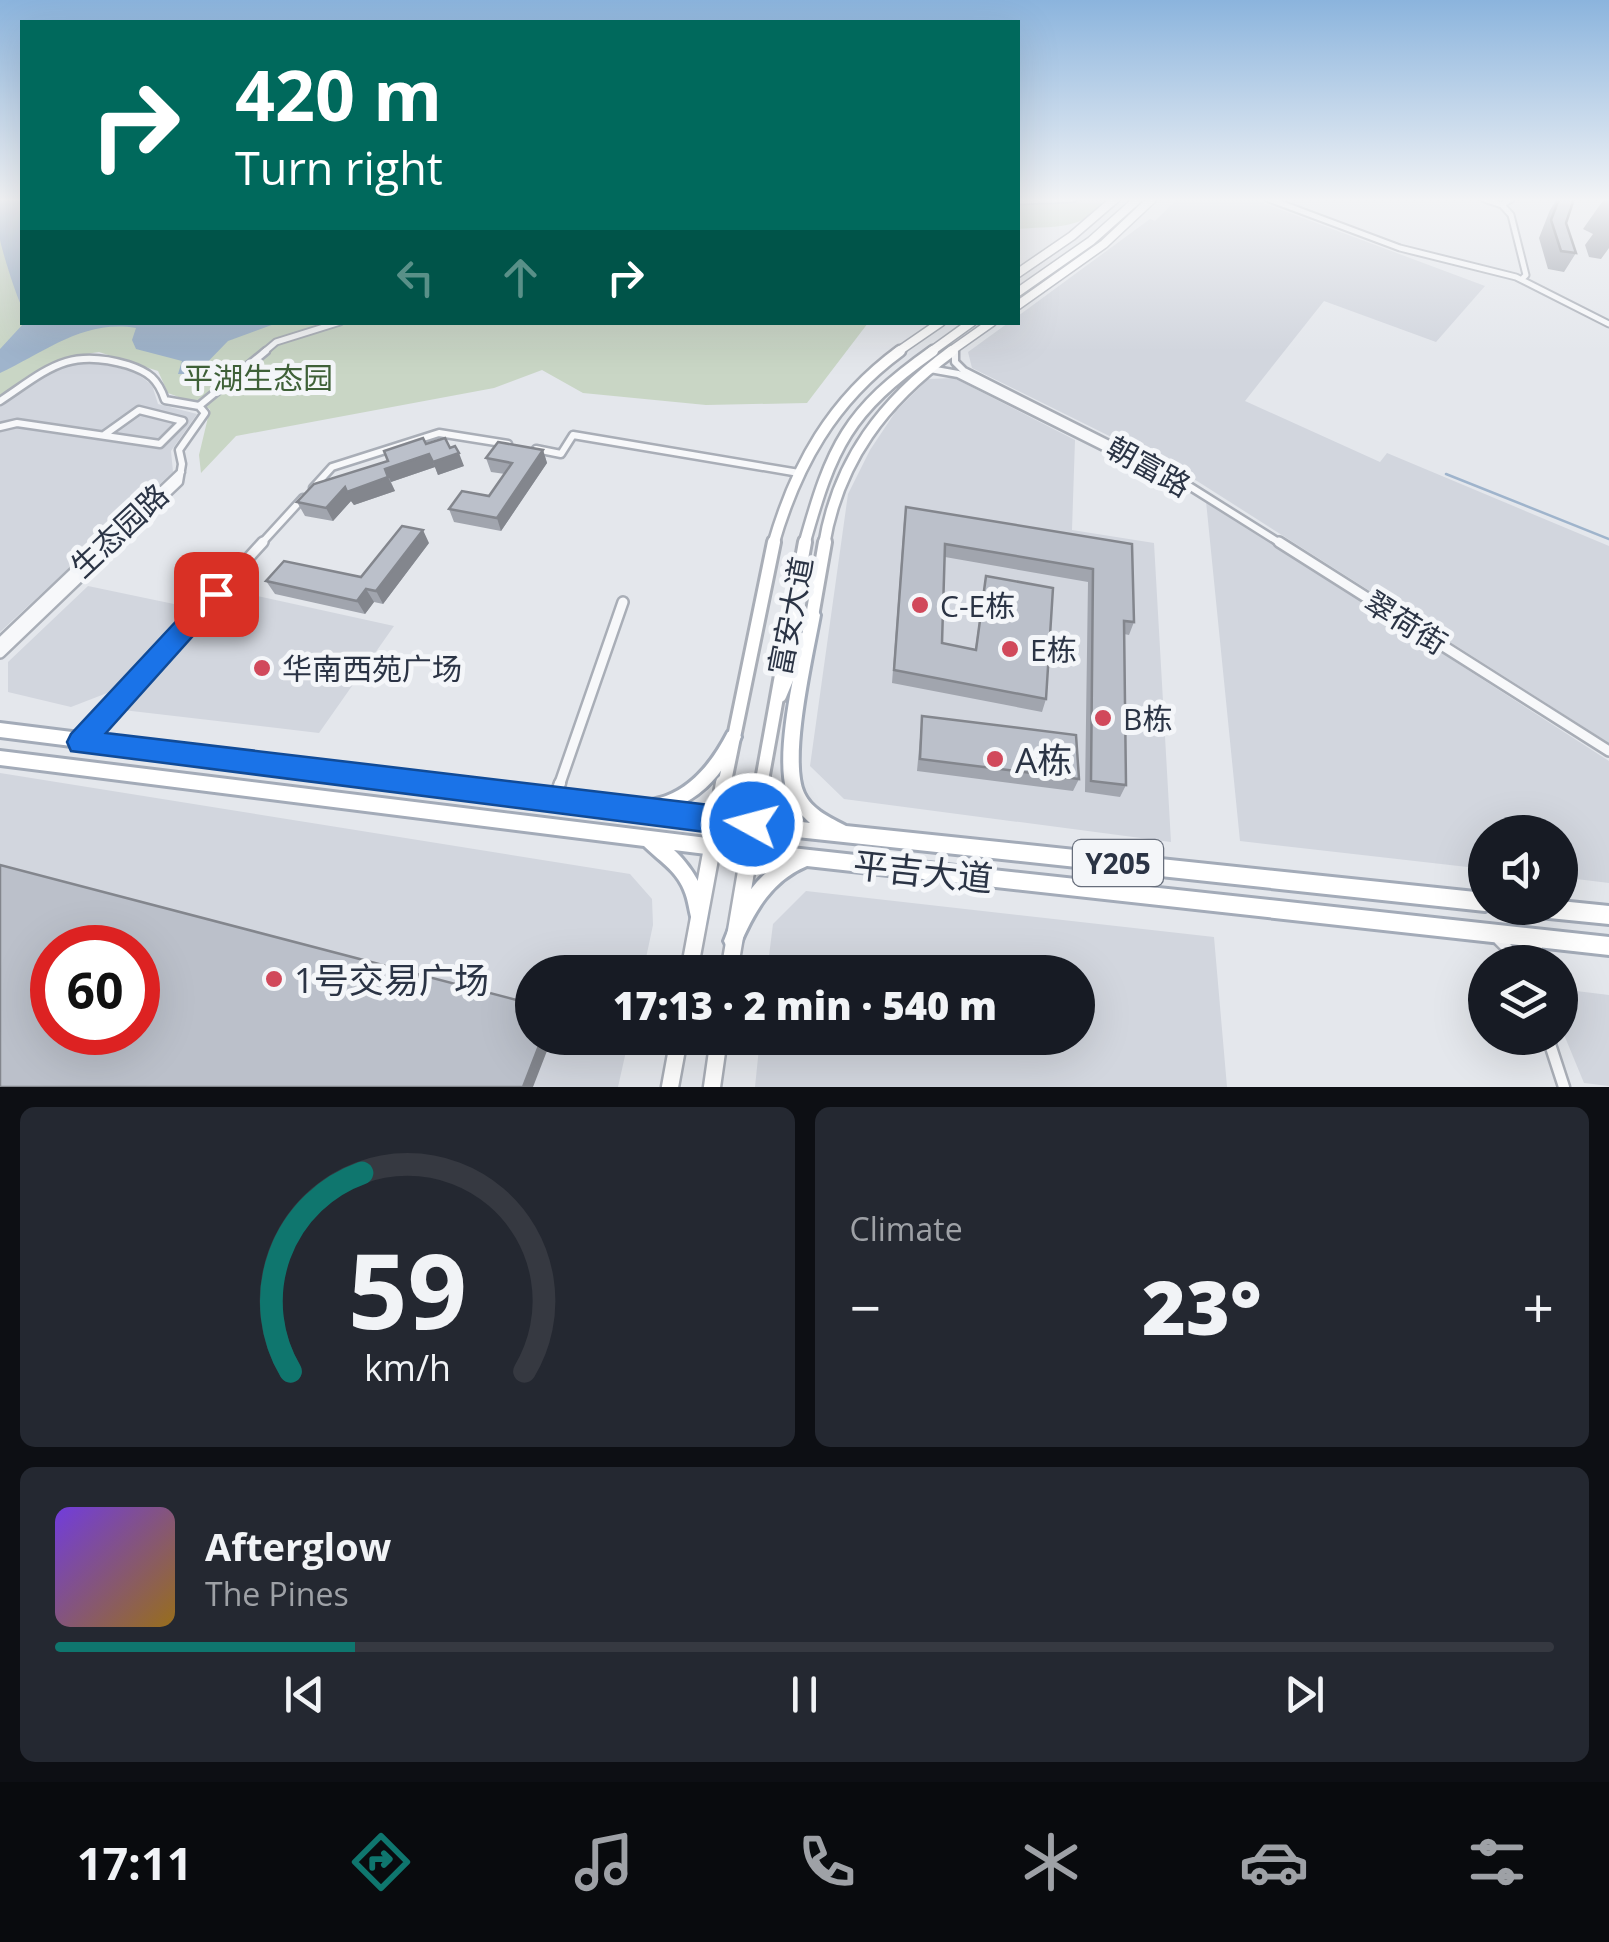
<!DOCTYPE html>
<meta charset="utf-8">
<style>
:root{--surface:#171b24;--page:#242831;--text:#f1f3f6;--muted:#9ea1a6;--line:#363941;--accent:#0f766e}
body{margin:0;font-family:"Open Sans","Noto Sans SC",sans-serif;background:var(--page);color:var(--text);height:100vh;display:flex;flex-direction:column;font-size:38px;white-space:nowrap}
*{box-sizing:border-box;margin:0}
p{font-size:32px;color:var(--muted)}
.icon{flex:none;width:55px;height:55px;fill:none;stroke:currentColor;stroke-width:2;stroke-linecap:round;stroke-linejoin:round}
.map{position:relative;height:1087px;overflow:hidden}
.drawer{display:flex;flex-direction:column;gap:20px;padding:20px;background:#0d0f14;flex:1}
.drawer>*{flex:none}
.top-card{position:absolute;left:20px;top:20px;width:1000px;height:305px;border-radius:0px;box-shadow:0 10px 40px #0002;background:#00695c;color:#fff;overflow:hidden}
.buttons{position:absolute;left:1468px;top:815px;display:grid;gap:20px}
.buttons a{display:grid;place-items:center;width:110px;height:110px;border-radius:50%;background:var(--surface);box-shadow:0 10px 40px #0002;font-size:50px}
.speed{position:absolute;left:30px;top:925px;display:flex;gap:20px;font-size:50px;font-weight:700;text-align:center}
.speed>*{display:grid;place-content:center;width:130px;height:130px;border-radius:50%;background:var(--surface);box-shadow:0 10px 40px #0002;line-height:1}
.speed .limit{border:15px solid #d22;background:#fff;color:#111}
.pin{position:absolute;display:grid;place-items:center;width:85px;height:85px;color:#fff;margin:-42px;border-radius:20px;box-shadow:0 5px 15px #0006}
.me{position:absolute;width:110px;margin:-55px;rotate:277deg;stroke-linejoin:round;filter:drop-shadow(0 0 8px #0008)}
.turn{display:flex;align-items:center;gap:35px;height:210px;padding:0 50px;font-size:45px}
.turn .icon{width:130px;height:130px;stroke-width:2.5}
.turn b{display:block;font-size:70px;line-height:85px}
.lanes{display:flex;align-items:center;height:95px;padding:0 50px;background:#0003;justify-content:center;gap:50px;direction:ltr}
.lanes .off{opacity:.35}
.big{font-size:75px;font-weight:800;line-height:1.1}
.drawer .tile{flex:1;display:flex;flex-direction:column;justify-content:center;gap:15px;min-width:0;padding:0 35px;border-radius:15px;background:var(--page)}
.drawer .dial{align-items:center;gap:0}
.dial svg{height:260px;overflow:visible;fill:none;stroke:var(--line);stroke-width:7;stroke-linecap:round;text-anchor:middle}
.dial text{fill:var(--text);stroke:none}
.song{display:flex;align-items:center;gap:30px}
.cover{width:120px;height:120px;border-radius:15px;background:linear-gradient(135deg,hsl(260 70% 55%),hsl(40 70% 35%))}
.played{height:10px;border-radius:5px;background:linear-gradient(90deg,var(--accent) 20%,var(--line) 20%)}
.keys{display:flex;justify-content:space-around;direction:ltr}
.heat{display:flex;justify-content:space-between;align-items:center;font-size:55px;direction:ltr}
.drawer .tiles{flex:1;display:grid;gap:20px;grid-template-columns:1fr 1fr}
.tile:last-child{grid-column:span 2}
.trip{position:absolute;left:515px;top:955px;width:580px;height:100px;border-radius:50px;background:var(--surface);box-shadow:0 10px 40px #0002;font-weight:800;line-height:100px;text-align:center}
.tabs{display:flex;height:160px;justify-content:space-around;align-items:center;background:#090b0e;color:var(--muted)}
.tabs .icon{width:70px;height:70px}
.tabs .current{color:var(--accent)}
.tabs b{font-size:45px;color:var(--text)}
.map>svg:first-child{display:block}
</style>
<div class="map">
<svg width="1609" height="1087" viewBox="0 0 1609 1087">
<rect width="100%" height="100%" fill="#e4e7ec"/>
<!-- built -->
<path fill="#d2d6de" fill-rule="evenodd" d="M1177,199H1252L1485,286L1436,342L1324,301L1245,401L1380,462L1387,453L1609,546V743L1186,474L972,368L968,352L1008,323L1018,322V316L1150,219L1155,221Z
M81,359L135,372L152,385L158,404L197,414L171,451L173,472L0,632V406L55,368Z
M954,378L1075,440L1072,530L1154,543L1171,842L844,799L810,766L848,494L870,450L896,411L928,379Z
M1206,501L1609,761V883L1560,877V832H1485V869L1240,841Z
M88,586L193,608L120,688L71,707L8,692V662Z
M230,590L394,626L319,733L123,710Z
M0,773L630,874L652,899L653,925L643,972H532V1038H629L618,1087H0ZM52,948H138V1032H52Z
M806,891L1214,937L1227,1087H755L760,1038H1078V972H767L773,924Z
M1560,989L1609,995V1086L1584,1083L1560,1025Z"/>
<!-- green -->
<path fill="#c9d6c5" d="M0,199H22V322L868,323L807,403L706,405L583,393L542,370L494,388L236,436L201,473L199,455L210,409L168,393L158,371L99,352L67,357L0,396Z
M1018,199H1105C1089,231 1048,226 1018,229Z"/>
<!-- water -->
<path fill="#9fb4cc" d="M0,199H22V306C18,302 1,248 0,239C0,226 0,212 0,199Z
M24,323V322L277,323L228,341L196,374H178L182,361L136,349L132,340L136,328C84,319 45,352 0,373V349Z"/>
<g fill="none" stroke-linecap="round" stroke-linejoin="round">
<!-- stream -->
<path stroke="#9fb4cc" stroke-width="2.5" d="M1446,474L1609,539"/>
<!-- minor-far3 casing -->
<g stroke="#a9aeb7" stroke-width="9">
<path id="minor-far3" d="M1269,199L1400,248L1516,277L1609,324
M1484,199L1502,205
M1511,199L1502,205L1511,215L1526,275L1522,279
M1018,201L1073,199
M263,353L276,342L340,322"/>
</g>
<!-- minor-far2 casing -->
<g stroke="#a9aeb7" stroke-width="11">
<path id="minor-far2" d="M955,351V362L964,371L1178,479L1283,545
M930,369L958,374L1184,487
M0,401C48,369 68,347 128,365C149,372 158,379 165,400L199,406L205,413L179,450L182,464L179,482L113,545
M199,406L266,351
M0,427L17,423L160,444L183,421L139,410L104,435
M536,449L561,454L573,435L799,473
M313,488L332,467L439,433L508,444
M104,545L181,472
M260,545L303,498"/>
</g>
<!-- minor-far1 casing -->
<g stroke="#a9aeb7" stroke-width="14">
<path id="minor-far1" d="M1279,542L1609,751
M0,643L106,542
M0,653L116,542
M84,739L263,542
M559,786L623,602"/>
</g>
<!-- minor casing -->
<g stroke="#a9aeb7" stroke-width="15">
<path id="minor" d="M554,800L560,783
M1499,940L1521,962
M1529,962L1540,940
M1548,1038L1564,1087"/>
</g>
<!-- secondary-far3 casing -->
<g stroke="#a9aeb7" stroke-width="11">
<path id="secondary-far3" d="M1018,273L1072,236L1115,199
M1018,292L1091,241L1138,199
M1018,305L1104,244L1152,199
M896,353L941,322
M929,353L972,322
M948,353L992,322"/>
</g>
<!-- secondary-far2 casing -->
<g stroke="#a9aeb7" stroke-width="15">
<path id="secondary-far2" d="M773,545C796,465 832,401 900,351
M804,545C832,445 847,412 933,351
M824,545C838,460 884,401 952,351"/>
</g>
<!-- secondary-far1 casing -->
<g stroke="#a9aeb7" stroke-width="18">
<path id="secondary-far1" d="M811,622L825,542
M780,696L804,639
M724,786L774,542
M761,786L805,542"/>
</g>
<!-- secondary casing -->
<g stroke="#a9aeb7" stroke-width="21">
<path id="secondary" d="M689,972L724,783
M729,972L761,783
M670,1087L679,1038
M712,1087L719,1038"/>
</g>
<!-- primary casing -->
<g stroke="#a3abb8" stroke-width="6">
<path id="primary" d="M813,610L818,611L820,615C813,654 788,760 804,793C812,810 831,818 846,826L1485,893V908H1491L1485,911L769,834L0,737V723L642,803C649,800 658,799 666,796C695,785 714,759 728,732L733,730L738,732L741,737C726,768 708,793 676,807L810,823C800,814 792,804 787,792C774,751 798,659 806,615L808,611Z
M0,751L764,845L1609,937V955L807,866C771,881 754,912 739,947L733,950L727,947L724,941C736,910 750,882 779,863L674,850C692,867 713,898 705,923L699,926L693,923C689,912 689,901 684,890C676,870 658,860 644,846L0,765Z
M1560,901L1609,906V924L1539,917L1533,914L1530,908H1560Z"/>
</g>
<!-- minor-far3 -->
<use href="#minor-far3" stroke="#f7f8fa" stroke-width="5"/>
<!-- minor-far2 -->
<use href="#minor-far2" stroke="#f7f8fa" stroke-width="6"/>
<!-- minor-far1 -->
<use href="#minor-far1" stroke="#f7f8fa" stroke-width="9"/>
<!-- minor -->
<use href="#minor" stroke="#f7f8fa" stroke-width="10"/>
<!-- secondary-far3 -->
<use href="#secondary-far3" stroke="#fff" stroke-width="8"/>
<!-- secondary-far2 -->
<use href="#secondary-far2" stroke="#fff" stroke-width="10"/>
<!-- secondary-far1 -->
<use href="#secondary-far1" stroke="#fff" stroke-width="12"/>
<!-- secondary -->
<use href="#secondary" stroke="#fff" stroke-width="16"/>
<!-- primary -->
<use href="#primary" fill="#fff" fill-rule="evenodd"/>
</g>
<!-- wall -->
<path fill="#a1a5ae" d="M1557,199H1574L1566,223L1576,253L1564,272L1548,269L1539,238L1550,210Z
M1604,199H1609V248L1601,259L1589,257L1585,245L1593,234L1583,229Z
M426,444L464,466L438,475L435,467L391,482L395,491L354,505L351,501L333,521L305,516L297,502Z
M543,450L547,463L501,531L454,522L449,509L489,496L505,474L491,472L486,458Z
M904,521L1132,544L1134,622L1129,635L1124,634L1126,785L1120,797L1085,792L1088,582L945,557L942,643L975,649L986,576L1046,699L1042,712L892,683Z
M429,543L383,604L374,602L365,614L275,594L266,581L361,577Z
M922,716L1079,779L1073,791L917,771Z"/>
<!-- shaded-wall -->
<path fill="#83868d" d="M543,450L547,463L501,531L497,518Z
M459,453L464,466L438,475L433,462Z
M429,454L435,467L391,482L385,469Z
M388,477L395,491L354,505L351,501L333,521L326,508L345,487Z
M423,530L429,543L383,604L376,591Z
M366,589L374,602L365,614L357,601Z
M542,1038H552L533,1087H523Z"/>
<!-- building -->
<path fill="#bbc0ca" stroke="#83868d" stroke-width="2.5" fill-rule="evenodd" d="M1559,199H1574L1566,223L1576,253L1561,251L1551,220Z
M423,438L426,444L445,438L450,448L455,446L459,453L433,462L429,454L385,469L388,477L347,492L345,487L326,508L297,502L314,484L388,461L384,451Z
M498,442L543,450L497,518L449,509L462,491L489,496L512,463L486,458Z
M906,507L1132,544L1134,622L1124,621L1126,785L1091,781L1093,569L945,544L942,643L976,650L986,576L1053,588L1046,699L894,670Z
M402,526L423,530L376,591L366,589L357,601L266,581L284,561L361,577Z
M922,716L1076,735L1079,779L920,759Z
M0,865L532,1004V1038H542L523,1087H0ZM52,948H138V1032H52Z"/>
<!-- sky -->
<linearGradient id="sky" x2="0" y2="1"><stop stop-color="#8bb4dd"/><stop offset="0.57" stop-color="#f3f4f6"/><stop offset="1" stop-color="#f3f4f6" stop-opacity="0"/></linearGradient>
<rect width="1609" height="351" fill="url(#sky)"/>
<!-- route -->
<path fill="#1a73e8" stroke="#114b97" stroke-width="2.5" d="M216,585L225,587L228,594L225,600L106,733L752,810L762,814L766,824L762,834L752,838L71,751L67,742L71,734L208,587Z"/>
<!-- markers -->
<g fill="#d1495b" stroke="#f4f6f9" stroke-width="4">
<circle cx="920" cy="605" r="10"/>
<circle cx="1010" cy="649" r="10"/>
<circle cx="262" cy="668" r="10"/>
<circle cx="1103" cy="718" r="10"/>
<circle cx="995" cy="759" r="10"/>
<circle cx="274" cy="979" r="10"/>
</g>
<g text-anchor="middle" dominant-baseline="central" stroke-width="10" stroke-linejoin="round" paint-order="stroke">
<!-- shield labels -->
<rect fill="#f4f6f9" stroke="#676e7b" stroke-width="2.5" x="1073" y="840" width="90" height="46" rx="8"/>
<g font-size="28" font-weight="bold" fill="#2b3445">
<text x="1118" y="863">Y205</text>
</g>
<!-- park labels -->
<g font-size="30" fill="#3f6138" stroke="#f4f6f9">
<text x="258" y="377">平湖生态园</text>
</g>
<!-- street labels -->
<g font-size="30" fill="#2b3445" stroke="#f4f6f9">
<text transform="translate(1149 466) rotate(29)">朝富路</text>
<text transform="translate(119 530) rotate(-43)">生态园路</text>
<text transform="translate(790 616) rotate(-79)">富安大道</text>
<text transform="translate(1406 622) rotate(32)">翠荷街</text>
</g>
<!-- poi labels -->
<g font-size="30" fill="#2b3445" stroke="#f4f6f9" text-anchor="start">
<text x="940" y="605">C-E栋</text>
<text x="1030" y="649">E栋</text>
<text x="282" y="668">华南西苑广场</text>
<text x="1123" y="718">B栋</text>
</g>
<!-- near-poi labels -->
<g font-size="35" fill="#2b3445" stroke="#f4f6f9" text-anchor="start">
<text x="1015" y="759">A栋</text>
<text x="294" y="979">1号交易广场</text>
</g>
<!-- near-street labels -->
<g font-size="35" fill="#2b3445" stroke="#f4f6f9">
<text transform="translate(923 871) rotate(6)">平吉大道</text>
</g>
</g>
</svg>
<div class="buttons">
<a><svg class="icon" aria-label="sound" viewBox="0 0 24 24"><path d="M4 9h4l5-4v14l-5-4H4zM17 9q2 3 0 6"/></svg></a>
<a><svg class="icon" aria-label="layers" viewBox="0 0 24 24"><path d="M12 4l9 5-9 5-9-5zM3 14l9 5 9-5"/></svg></a>
</div>
<div class="speed"><div class="limit">60</div></div>
<div class="pin" style="left:216px;top:594px;background:#d93025"><svg class="icon" aria-label="arrive" viewBox="0 0 24 24"><path d="M6 21V4h12l-3 4 3 4H6"/></svg></div>
<svg class="me" style="left:752px;top:824px" viewBox="-20 -20 40 40"><circle r="17" fill="#1a73e8" stroke="#fff" stroke-width="3"/><path d="M0-11L8 9 0 5-8 9z" fill="#fff"/></svg>
<div class="trip">17:13 · 2 min · 540 m</div>
<div class="top-card">
<div class="turn"><svg class="icon" aria-label="right" viewBox="0 0 24 24"><path d="M7 20v-9h11M14 6l5 5-5 5"/></svg><div><b>420 m</b>Turn right</div></div>
<div class="lanes"><svg class="icon off" aria-label="left" viewBox="0 0 24 24"><path d="M17 20v-9H6M10 6l-5 5 5 5"/></svg><svg class="icon off" aria-label="ahead" viewBox="0 0 24 24"><path d="M12 20V5M6 11l6-6 6 6"/></svg><svg class="icon" aria-label="right" viewBox="0 0 24 24"><path d="M7 20v-9h11M14 6l5 5-5 5"/></svg></div>
</div>
</div>
<section class="drawer">
<div class="tiles">
<div class="tile dial"><svg viewBox="0 0 100 80">
<path d="M14 69A42 42 0 1 1 86 69"/>
<path d="M14 69A42 42 0 0 1 36 8" stroke="#0f766e"/>
<text x="50" y="56" font-size="32" font-weight="700">59</text>
<text x="50" y="72" font-size="11">km/h</text>
</svg></div>
<div class="tile"><p>Climate</p>
<div class="heat"><a>−</a><b class="big">23°</b><a>+</a></div>
</div>
<div class="tile">
<div class="song"><i class="cover"></i><div><b>Afterglow</b><p>The Pines</p></div></div>
<div class="played"></div>
<div class="keys"><svg class="icon" aria-label="previous" viewBox="0 0 24 24"><path d="M18 5L8 12l10 7zM5 5v14"/></svg><svg class="icon" aria-label="pause" viewBox="0 0 24 24"><path d="M8 5v14M16 5v14"/></svg><svg class="icon" aria-label="next" viewBox="0 0 24 24"><path d="M6 5l10 7-10 7zM19 5v14"/></svg></div>
</div>
</div>
</section>
<nav class="tabs">
<b>17:11</b>
<svg class="icon current" aria-label="directions" viewBox="0 0 24 24"><path d="M12 3l9 9-9 9-9-9zM9 14v-3h6M13 9l2 2-2 2"/></svg>
<svg class="icon" aria-label="music" viewBox="0 0 24 24"><path d="M9 18V5l10-2v13"/><circle cx="6" cy="18" r="3"/><circle cx="16" cy="16" r="3"/></svg>
<svg class="icon" aria-label="phone" viewBox="0 0 24 24"><path d="M5 4h4l2 5-3 2q2 4 5 5l2-3 5 2v4C11 20 4 13 5 4z"/></svg>
<svg class="icon" aria-label="climate" viewBox="0 0 24 24"><path d="M12 3v18M4 7l16 10M4 17L20 7"/></svg>
<svg class="icon" aria-label="car" viewBox="0 0 24 24"><path d="M5 17H2v-5l4-1 3-4h7l3 4 3 1v5h-3M9 17h6M6 11h13"/><circle cx="7" cy="17" r="2"/><circle cx="17" cy="17" r="2"/></svg>
<svg class="icon" aria-label="filters" viewBox="0 0 24 24"><path d="M4 7h16M4 17h16"/><circle cx="9" cy="7" r="2"/><circle cx="15" cy="17" r="2"/></svg>
</nav>
